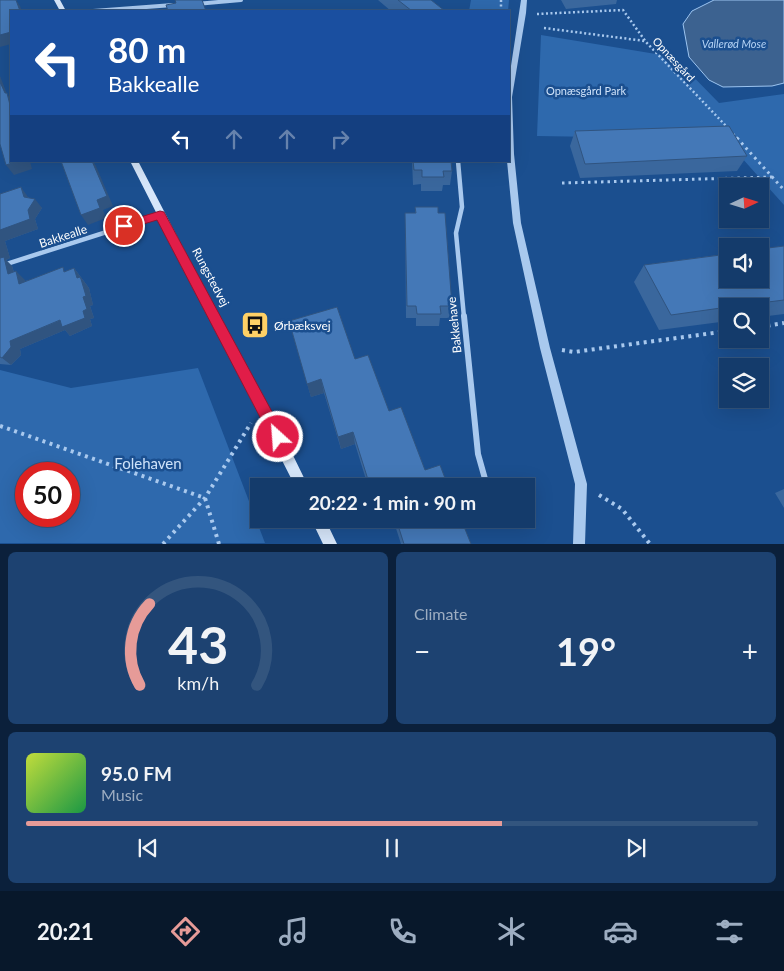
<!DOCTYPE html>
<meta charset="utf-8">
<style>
:root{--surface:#143b6b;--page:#1d4271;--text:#f1f3f6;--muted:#9dadc1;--line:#33557e;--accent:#e69b98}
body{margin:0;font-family:Lato,sans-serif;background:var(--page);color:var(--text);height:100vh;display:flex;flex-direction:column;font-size:19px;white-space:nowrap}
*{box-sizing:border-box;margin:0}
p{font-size:16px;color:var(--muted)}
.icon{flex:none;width:28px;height:28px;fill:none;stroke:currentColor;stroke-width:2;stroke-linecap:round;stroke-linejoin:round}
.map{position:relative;height:544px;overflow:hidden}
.details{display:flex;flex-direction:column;gap:8px;padding:8px;background:#0b203b;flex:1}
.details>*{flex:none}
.top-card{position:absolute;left:10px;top:10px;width:500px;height:152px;border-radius:0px;box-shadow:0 5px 20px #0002,0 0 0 1px var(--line);background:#1a4fa0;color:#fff;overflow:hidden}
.needle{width:32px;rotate:86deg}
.buttons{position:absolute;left:719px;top:178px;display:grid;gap:10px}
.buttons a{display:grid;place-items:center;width:50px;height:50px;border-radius:0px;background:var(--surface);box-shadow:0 5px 20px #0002,0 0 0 1px var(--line);font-size:25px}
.speed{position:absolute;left:15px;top:462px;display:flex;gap:10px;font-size:25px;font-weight:700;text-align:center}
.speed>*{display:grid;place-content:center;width:65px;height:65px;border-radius:50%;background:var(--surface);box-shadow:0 5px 20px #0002,0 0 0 1px var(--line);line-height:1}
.speed .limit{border:8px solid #d22;background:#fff;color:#111}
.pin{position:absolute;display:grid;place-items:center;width:42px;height:42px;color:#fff;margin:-21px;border:2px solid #fff;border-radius:50%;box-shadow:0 1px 5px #0007}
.me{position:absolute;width:55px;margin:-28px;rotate:334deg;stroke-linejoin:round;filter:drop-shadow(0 0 4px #0008)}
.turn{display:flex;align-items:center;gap:18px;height:105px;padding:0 15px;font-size:22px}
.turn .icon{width:65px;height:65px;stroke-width:2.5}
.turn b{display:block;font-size:35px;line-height:42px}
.lanes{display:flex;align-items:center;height:48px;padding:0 15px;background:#0003;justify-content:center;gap:25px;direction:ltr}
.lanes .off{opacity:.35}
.big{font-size:38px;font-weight:700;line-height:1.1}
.details .card{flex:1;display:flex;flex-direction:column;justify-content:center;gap:8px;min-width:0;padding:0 18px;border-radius:8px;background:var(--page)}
.details .dial{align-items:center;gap:0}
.dial svg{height:130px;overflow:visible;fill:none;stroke:var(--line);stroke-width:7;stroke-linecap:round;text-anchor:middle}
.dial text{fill:var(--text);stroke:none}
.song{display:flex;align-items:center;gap:15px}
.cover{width:60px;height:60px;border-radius:8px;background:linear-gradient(135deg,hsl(70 70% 55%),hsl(140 70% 35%))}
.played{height:5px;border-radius:2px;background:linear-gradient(90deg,var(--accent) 65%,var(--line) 65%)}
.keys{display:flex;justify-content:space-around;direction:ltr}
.heat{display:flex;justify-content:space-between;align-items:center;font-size:28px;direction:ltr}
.details .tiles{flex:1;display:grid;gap:8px;grid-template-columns:1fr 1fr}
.card:last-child{grid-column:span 2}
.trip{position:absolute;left:250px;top:478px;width:285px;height:50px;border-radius:0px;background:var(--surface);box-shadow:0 5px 20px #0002,0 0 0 1px var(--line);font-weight:700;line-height:50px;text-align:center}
.dock{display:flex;height:80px;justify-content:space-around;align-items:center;background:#08182b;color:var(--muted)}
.dock .icon{width:35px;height:35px}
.dock .on{color:var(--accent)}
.dock b{font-size:22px;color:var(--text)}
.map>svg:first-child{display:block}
</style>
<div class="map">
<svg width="784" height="544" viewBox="0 0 784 544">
<rect width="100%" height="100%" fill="#1b4f8f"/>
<!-- green -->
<path fill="#2e69ad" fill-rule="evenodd" d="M471,0H509L508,11H469Z
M541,35L674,57L719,103L784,94V205L725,139L537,136Z
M198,368L265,543H0V370L71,388ZM26,474H69V516H26Z"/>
<!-- water -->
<path fill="#3c6290" stroke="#9cc4f0" d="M714,0H784V83L772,86L723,87L709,80L689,57L683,24L692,11Z"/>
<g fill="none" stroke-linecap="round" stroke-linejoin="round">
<!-- path-far2 -->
<path stroke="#a9c9ee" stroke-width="2.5" stroke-dasharray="2 2.5" stroke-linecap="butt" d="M501,0V11
M537,14L623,10L646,42L727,127
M544,28L645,41
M733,134L738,139"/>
<!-- path-far1 -->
<path stroke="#a9c9ee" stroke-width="3" stroke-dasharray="2.5 4" stroke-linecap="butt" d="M737,138L784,190
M562,183L773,177"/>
<!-- path -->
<path stroke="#a9c9ee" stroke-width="4" stroke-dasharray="3 4.5" stroke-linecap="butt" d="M760,327L784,323
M562,350L574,352L728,331
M0,426L205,498L219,544
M599,495L622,509L650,544
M163,544L205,498L251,423"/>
<!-- minor-far2 -->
<path stroke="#a9c9ee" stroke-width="4" d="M196,4L241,0
M93,11L173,5"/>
<!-- minor-far1 -->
<path stroke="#a9c9ee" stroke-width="4.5" d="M458,161L462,207L456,233L464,317
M0,266L160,215"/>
<!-- minor -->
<path stroke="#a9c9ee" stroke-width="6" d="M464,316L478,454L487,486
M497,519L498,521"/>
<!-- tertiary -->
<path fill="#a9c9ee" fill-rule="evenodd" d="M521,0H527L526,13L512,97L514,154L521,223L550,348L587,484L585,544H573L575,484L540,348L513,223L507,161H509V79Z"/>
<!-- secondary -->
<path fill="#d6e6fa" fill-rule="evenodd" d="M54,0H60L66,11H60Z
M130,161H138L180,242L286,441L308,486H295Z
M311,519H325L337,544H323Z"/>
</g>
<!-- wall -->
<path fill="#3a679d" d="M378,0H431L445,11H391Z
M561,0H617L616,4L566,9Z
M575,131L747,156L737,171L580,178L570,146Z
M412,161H451L452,171L450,185H443L442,191H421V184L413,185Z
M0,194L28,197L42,208L35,219L38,229L5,241L10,258L6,260L12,266L14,272L25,281L66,271L74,268L89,288L93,305L90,306L94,318L90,319L92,326L70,336L65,330L20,349L21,355L11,365L0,364Z
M415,207L438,213L452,306L450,318H440L439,326H416V318H406L405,213H415Z
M784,246V314L760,317V306H728V321L659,330L634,282L644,265Z
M289,321L355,359L425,470L448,486H368L355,444L341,449L324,393L311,397Z
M784,489V508L775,493Z
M393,519H461L471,544H401Z"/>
<!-- shaded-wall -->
<path fill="#305480" d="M16,0L20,6L22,11H20Z
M11,32V44L0,47V35Z
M0,76L7,94L11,99V109L0,82Z
M18,161H30L32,169L14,175L6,165Z
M92,161H93L96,166L113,206L103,210L106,218L88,225L81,215L97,200Z
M21,187L28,197L31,205L35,199L42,208L35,219L38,229L5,241L10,258L6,260L12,266L17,283L8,274L0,262V230L24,197Z
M74,268L89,288L93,305L90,306L94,318L90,319L92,326L70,336L65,330L20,349L21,355L11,365L2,358L10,341L83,311L77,278Z
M16,271L25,280L27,292L19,284Z
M321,379L324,393L311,397L307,384Z
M353,432L355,444L341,449L338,437Z"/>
<!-- building -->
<path fill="#4478b7" stroke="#305480" d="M0,0H16L20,11H11V32L0,35Z
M175,0H202L206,11H168L166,5L176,3Z
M398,0H431L445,11H412Z
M0,82L5,93H7L11,109V161H18L6,165L0,144Z
M729,126L747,156L585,164L575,131Z
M61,161H92L107,196L97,200L100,208L81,215Z
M413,161H451L452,171H443L444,177H422V170H414Z
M21,187L24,197L35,199L28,210L30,219L0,230V194Z
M415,207H438V213H445L452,306H440L441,314H417L416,306H407L405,213H416Z
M784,246V300L736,306H728V307L671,315L644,265L728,254V279H760V249Z
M4,257L8,274L16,271L19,284L63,267L64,272L74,268L77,278L80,277L81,279L86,296L83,297L87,309L83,311L85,318L62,327L60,320L10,341L11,347L2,358L0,357V258Z
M337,307L355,359L368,355L389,411L401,407L425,470L440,465L448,486H370L353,432L338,437L321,379L307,384L289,321Z
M396,519H461L471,544H404Z"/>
<!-- route -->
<path fill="#e11d48" stroke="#92132f" d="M160,211L164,212L283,432L285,437L283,442L278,444L273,442L157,220L124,230L119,226L121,223Z"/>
<!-- icons -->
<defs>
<g id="bus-square" transform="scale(1.4375)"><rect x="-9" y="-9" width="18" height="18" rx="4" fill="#ffd166" stroke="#1b4f8f"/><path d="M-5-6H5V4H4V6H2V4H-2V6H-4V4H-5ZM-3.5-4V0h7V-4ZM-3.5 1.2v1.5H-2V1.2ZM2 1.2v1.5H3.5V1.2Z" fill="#111"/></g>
</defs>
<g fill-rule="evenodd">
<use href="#bus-square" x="255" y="325"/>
</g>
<g text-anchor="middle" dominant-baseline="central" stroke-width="5" stroke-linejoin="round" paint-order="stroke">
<!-- far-water labels -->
<g font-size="11" font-style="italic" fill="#b5d3f5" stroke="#1b4f8f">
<text x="734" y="43">Vallerød Mose</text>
</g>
<!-- far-street labels -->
<g font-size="11" fill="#fff" stroke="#1b4f8f">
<text transform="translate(674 59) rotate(47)">Opnæsgård</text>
</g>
<!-- far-park labels -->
<g font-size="11" fill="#cfe3fa" stroke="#1b4f8f">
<text x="586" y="90">Opnæsgård Park</text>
</g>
<!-- street labels -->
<g font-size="12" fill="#fff" stroke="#1b4f8f">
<text transform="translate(63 236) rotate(-18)">Bakkealle</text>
<text transform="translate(211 277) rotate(62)">Rungstedvej</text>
<text transform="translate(454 325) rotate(-96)">Bakkehave</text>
</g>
<!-- poi labels -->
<g font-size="12" fill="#fff" stroke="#1b4f8f" text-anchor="start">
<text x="274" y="325">Ørbæksvej</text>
</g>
<!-- near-park labels -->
<g font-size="15" fill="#cfe3fa" stroke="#1b4f8f">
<text x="148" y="463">Folehaven</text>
</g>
</g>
</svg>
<div class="buttons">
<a><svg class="needle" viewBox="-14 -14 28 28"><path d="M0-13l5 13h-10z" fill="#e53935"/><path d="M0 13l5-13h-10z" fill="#9dadc1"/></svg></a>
<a><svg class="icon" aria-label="sound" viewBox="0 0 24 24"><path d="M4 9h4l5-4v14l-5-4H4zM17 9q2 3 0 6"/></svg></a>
<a><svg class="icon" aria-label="search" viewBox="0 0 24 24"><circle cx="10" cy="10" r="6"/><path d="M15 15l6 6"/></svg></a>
<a><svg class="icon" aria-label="layers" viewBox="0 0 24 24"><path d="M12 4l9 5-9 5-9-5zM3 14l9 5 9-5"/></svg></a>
</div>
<div class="speed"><div class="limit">50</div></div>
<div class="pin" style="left:124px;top:226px;background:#d93025"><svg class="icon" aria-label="arrive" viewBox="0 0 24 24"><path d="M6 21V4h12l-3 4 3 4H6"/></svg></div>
<svg class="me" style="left:278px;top:437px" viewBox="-20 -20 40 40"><circle r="17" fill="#e11d48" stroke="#fff" stroke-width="3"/><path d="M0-11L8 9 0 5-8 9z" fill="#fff"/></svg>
<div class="trip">20:22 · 1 min · 90 m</div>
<div class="top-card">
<div class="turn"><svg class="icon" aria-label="left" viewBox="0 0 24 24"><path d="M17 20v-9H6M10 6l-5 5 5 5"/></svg><div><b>80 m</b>Bakkealle</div></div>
<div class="lanes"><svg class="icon" aria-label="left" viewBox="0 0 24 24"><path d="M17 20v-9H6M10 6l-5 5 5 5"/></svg><svg class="icon off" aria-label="ahead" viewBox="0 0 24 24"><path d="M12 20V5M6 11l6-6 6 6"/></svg><svg class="icon off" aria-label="ahead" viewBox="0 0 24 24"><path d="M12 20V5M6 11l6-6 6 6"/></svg><svg class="icon off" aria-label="right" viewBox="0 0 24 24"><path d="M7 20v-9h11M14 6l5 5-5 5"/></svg></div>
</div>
</div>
<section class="details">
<div class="tiles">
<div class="card dial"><svg viewBox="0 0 100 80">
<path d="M14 69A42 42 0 1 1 86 69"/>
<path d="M14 69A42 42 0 0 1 20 19" stroke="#e69b98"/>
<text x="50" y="56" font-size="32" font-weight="700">43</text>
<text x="50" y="72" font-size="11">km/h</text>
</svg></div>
<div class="card"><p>Climate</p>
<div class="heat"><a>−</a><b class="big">19°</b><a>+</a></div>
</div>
<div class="card">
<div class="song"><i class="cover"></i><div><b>95.0 FM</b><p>Music</p></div></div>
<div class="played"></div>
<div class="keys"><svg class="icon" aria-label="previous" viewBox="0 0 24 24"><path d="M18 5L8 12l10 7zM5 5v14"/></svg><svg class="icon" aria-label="pause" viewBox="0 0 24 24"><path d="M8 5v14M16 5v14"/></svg><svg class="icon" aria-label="next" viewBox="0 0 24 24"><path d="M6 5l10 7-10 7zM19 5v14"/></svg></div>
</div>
</div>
</section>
<nav class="dock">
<b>20:21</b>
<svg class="icon on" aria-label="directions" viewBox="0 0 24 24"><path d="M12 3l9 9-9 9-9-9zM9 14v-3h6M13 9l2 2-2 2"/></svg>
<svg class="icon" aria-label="music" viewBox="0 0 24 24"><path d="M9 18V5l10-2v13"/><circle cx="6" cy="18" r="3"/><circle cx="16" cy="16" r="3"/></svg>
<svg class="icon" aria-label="phone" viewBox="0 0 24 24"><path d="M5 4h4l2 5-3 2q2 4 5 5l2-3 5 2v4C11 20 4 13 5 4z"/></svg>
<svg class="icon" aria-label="climate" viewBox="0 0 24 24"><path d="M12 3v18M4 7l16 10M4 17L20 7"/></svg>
<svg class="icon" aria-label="car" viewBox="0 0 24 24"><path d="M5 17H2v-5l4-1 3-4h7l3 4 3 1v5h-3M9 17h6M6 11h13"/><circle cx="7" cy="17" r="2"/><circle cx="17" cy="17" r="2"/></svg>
<svg class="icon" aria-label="filters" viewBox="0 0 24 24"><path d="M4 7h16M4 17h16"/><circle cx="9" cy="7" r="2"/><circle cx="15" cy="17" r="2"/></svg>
</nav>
